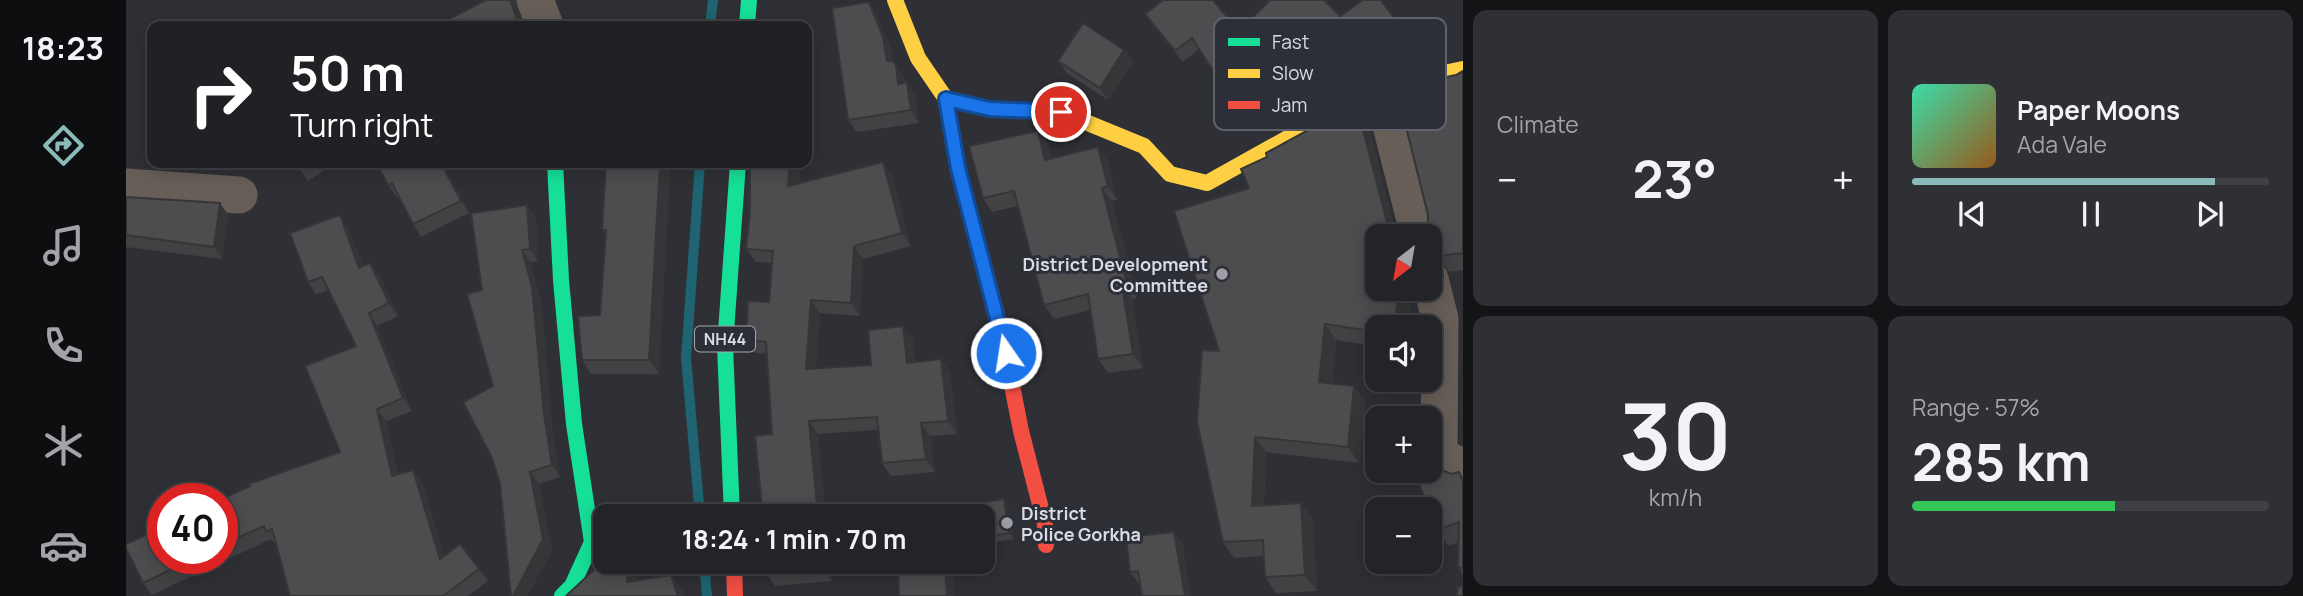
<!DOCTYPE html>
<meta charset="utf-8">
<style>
:root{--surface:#232428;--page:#2f3034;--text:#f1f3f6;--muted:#a3a4a8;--line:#404145;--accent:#8bbbb9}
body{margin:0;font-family:Manrope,sans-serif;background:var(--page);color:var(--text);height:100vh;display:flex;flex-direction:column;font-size:26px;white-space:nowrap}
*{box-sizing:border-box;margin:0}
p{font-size:23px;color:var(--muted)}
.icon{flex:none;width:38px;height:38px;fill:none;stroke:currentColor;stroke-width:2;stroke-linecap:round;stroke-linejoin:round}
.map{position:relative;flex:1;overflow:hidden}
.details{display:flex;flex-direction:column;gap:10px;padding:10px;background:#131416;width:840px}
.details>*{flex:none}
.guide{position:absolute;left:21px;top:21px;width:665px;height:147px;border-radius:14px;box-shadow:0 4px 18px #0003,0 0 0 2px var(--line);background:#202124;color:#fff;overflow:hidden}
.needle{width:46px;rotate:211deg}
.fabs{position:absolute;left:1239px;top:224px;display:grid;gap:14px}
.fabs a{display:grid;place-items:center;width:77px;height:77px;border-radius:14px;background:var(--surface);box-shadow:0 4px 18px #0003,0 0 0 2px var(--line);font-size:35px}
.speed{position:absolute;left:21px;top:483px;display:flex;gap:14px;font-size:35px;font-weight:700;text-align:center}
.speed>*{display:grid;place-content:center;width:91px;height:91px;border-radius:50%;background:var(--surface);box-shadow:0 4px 18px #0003,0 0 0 2px var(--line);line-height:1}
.speed .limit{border:10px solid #d22;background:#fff;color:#111}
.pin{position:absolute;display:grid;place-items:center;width:60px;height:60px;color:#fff;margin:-30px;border:4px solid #fff;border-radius:50%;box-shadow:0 2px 7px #0007}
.me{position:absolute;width:77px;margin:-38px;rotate:347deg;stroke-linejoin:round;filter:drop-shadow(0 0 5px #0008)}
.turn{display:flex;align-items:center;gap:24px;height:147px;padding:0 28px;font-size:32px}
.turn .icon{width:91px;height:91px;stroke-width:2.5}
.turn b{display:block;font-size:49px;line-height:60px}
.big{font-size:52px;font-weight:700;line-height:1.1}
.details .tile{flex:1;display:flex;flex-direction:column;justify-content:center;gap:10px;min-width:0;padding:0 24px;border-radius:14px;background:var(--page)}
.details .dial{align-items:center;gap:0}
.dial b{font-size:91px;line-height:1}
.song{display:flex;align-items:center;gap:21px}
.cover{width:84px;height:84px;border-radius:10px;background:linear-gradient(135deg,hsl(160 70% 55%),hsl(30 70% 35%))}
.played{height:7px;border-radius:4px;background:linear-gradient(90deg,var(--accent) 85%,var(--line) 85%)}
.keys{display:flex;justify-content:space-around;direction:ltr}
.heat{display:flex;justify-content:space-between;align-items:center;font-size:38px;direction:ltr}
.charge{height:10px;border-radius:5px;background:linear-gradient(90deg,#34c759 57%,var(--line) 0)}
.details .tiles{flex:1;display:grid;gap:10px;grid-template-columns:repeat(2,1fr)}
.trip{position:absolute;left:467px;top:504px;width:402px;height:70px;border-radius:14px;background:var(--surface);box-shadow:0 4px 18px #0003,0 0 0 2px var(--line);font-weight:700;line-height:70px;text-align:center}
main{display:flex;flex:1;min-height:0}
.menu{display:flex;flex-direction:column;width:126px;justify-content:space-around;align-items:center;background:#0e0e10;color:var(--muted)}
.menu .icon{width:49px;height:49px}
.menu .active{color:var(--accent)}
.menu b{font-size:32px;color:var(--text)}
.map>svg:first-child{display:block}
</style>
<main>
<nav class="menu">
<b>18:23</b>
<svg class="icon active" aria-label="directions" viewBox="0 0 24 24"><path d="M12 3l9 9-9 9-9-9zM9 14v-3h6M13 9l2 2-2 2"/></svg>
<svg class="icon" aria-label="music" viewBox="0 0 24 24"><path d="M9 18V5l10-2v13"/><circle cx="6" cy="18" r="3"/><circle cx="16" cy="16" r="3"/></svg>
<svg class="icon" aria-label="phone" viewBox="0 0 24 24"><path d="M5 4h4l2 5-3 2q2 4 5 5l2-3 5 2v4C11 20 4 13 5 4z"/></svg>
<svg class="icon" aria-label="climate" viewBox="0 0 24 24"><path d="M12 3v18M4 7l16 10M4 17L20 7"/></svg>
<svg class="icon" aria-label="car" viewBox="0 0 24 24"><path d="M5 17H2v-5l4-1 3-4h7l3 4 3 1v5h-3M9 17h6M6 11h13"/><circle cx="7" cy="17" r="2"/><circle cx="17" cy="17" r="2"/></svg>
</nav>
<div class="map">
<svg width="1337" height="596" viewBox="0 0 1337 596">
<rect width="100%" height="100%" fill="#2f3035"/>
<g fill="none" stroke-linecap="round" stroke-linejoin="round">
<!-- stream -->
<path stroke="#1e6571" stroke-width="10" d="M584,26L587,0
M574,163L560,358L574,516
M578,562L581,596"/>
<!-- street -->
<path stroke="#665e57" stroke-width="37" d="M409,0L419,26
M1255,86L1293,236
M0,187L113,195
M1304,279L1314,319L1313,455L1337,468"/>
<!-- fast -->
<path stroke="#16e098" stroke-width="16" d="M621,26L623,0
M429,163L435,280L448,424L466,542L446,586L436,596
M606,516L599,346L612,163"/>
<!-- slow -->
<path stroke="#ffcf43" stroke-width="16" d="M769,0L792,58L820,99L864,109L935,112L1018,146L1044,174L1081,183L1255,86L1337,69"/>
<!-- jam -->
<path stroke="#f24e42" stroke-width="16" d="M820,99L832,168L875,330L895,431L919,524L920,545
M608,562L609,596"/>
</g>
<!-- wall -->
<path fill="#424144" d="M1036,0H1087L1106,23L1120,24L1214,16L1255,0L1294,55L1244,67L1132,129L1109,94L1105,97L1073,49L1057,62L1027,26L1019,14L1037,1Z
M751,14L765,49L767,61L778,77L779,83L789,95L793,123L731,132L722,120Z
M998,50L1007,62L982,100L941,73L932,61Z
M1337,71V270L1323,272L1317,263L1309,259H1304V236L1297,235L1302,225V215L1293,106L1330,75Z
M1234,118L1245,134L1251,289H1284L1286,296L1281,327H1251V346L1210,340L1206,383L1228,386L1239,401L1233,463L1140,452L1138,505L1187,519L1191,591L1150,593L1139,577L1138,556L1108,558L1097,542L1093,351L1123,188Z
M912,131L922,145L925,158L982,161L991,200L986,201L1011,298L1006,299L1017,368L982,373L972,359L964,310L928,319L918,305L892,206L866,212L857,198Z
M169,163H209L182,181Z
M250,163H322L325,168L321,170L343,213L295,237L287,224L272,196L271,197L262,185Z
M480,163L533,374H465L456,360L474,315L480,235L476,230Z
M624,163H675L673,184L766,175L785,246L737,259L734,316L694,313L690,368L745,365L787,339L789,362L824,372L831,434L804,436L809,472L765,476L756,463L752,430L692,434H646L641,354L629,353L620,340L643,302L646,263L630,262L620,249L624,212Z
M0,197L94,203L102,215L96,259L0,247Z
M401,205L410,217L412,261L404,262L415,300L426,426L434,477L413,484L426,551L401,596H385L367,386L356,290Z
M214,215L222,228L237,266L244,263L253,275L272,316L251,326L286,411L260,421L272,474L296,482L318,556L353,569L362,581L342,596H164L150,544H149L145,539L26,595L17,583L37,558H96V499L214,452L230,346L203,290L190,294L182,282Z
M1333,472L1337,477V575L1332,568L1333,542L1322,546L1311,530L1326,474Z
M882,505L888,539L861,543L858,538V516Z
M1057,544L1014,584H1013L1004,572Z
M639,562H704L706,581L649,586L640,573Z"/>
<!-- shaded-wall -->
<path fill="#363537" d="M384,0H389L398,26H394L393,24Z
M743,2L751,14L765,49L769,73L761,61Z
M998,50L1007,62L982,100L974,88Z
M770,65L778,77L780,96L772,84Z
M681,69L683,72L681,95Z
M781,82L789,95L793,123L785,110Z
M1234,118L1245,134L1271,236H1268L1262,226Z
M912,131L922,145L928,174L919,160Z
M972,147L982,161L991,200L982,186Z
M757,162L766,175L785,246L776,233Z
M315,163L321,170L343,213L335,201Z
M534,163H545L533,374L523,360Z
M664,163H675L671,199L662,186Z
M976,188L986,201L1011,298L1001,284Z
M94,203L102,215L96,259L88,247Z
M401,205L410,217L412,261L404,249Z
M214,215L222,228L242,280L233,268Z
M728,246L737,259L734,316L725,303Z
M396,250L404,262L415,300L426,426L434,477L426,465Z
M244,263L253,275L272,316L263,303Z
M996,286L1006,299L1017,368L1007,354Z
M1273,289H1284L1286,296L1281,327H1268Z
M685,300L694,313L689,382L680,369Z
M243,313L251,326L286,411L277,398Z
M1199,324L1210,340L1204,397L1193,382Z
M777,326L787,339L790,376L781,363Z
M815,359L824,372L831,434L822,421Z
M1228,386L1239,401L1233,463L1222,447Z
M251,409L260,421L275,488L266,476Z
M683,421L692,434L700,516H692Z
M795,423L804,436L809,472L800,459Z
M1129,437L1140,452L1137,521L1126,506Z
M287,470L296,482L323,572L314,559Z
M404,472L413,484L426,551L401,596H387Z
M878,499L882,505L888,539L883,533Z
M1175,503L1187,519L1191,591L1179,575Z
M1048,532L1057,544L1065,596H1059Z
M502,562H514L512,596L501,582Z
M696,562H704L706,581L697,568Z
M819,565L827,577L828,596H821Z
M545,575L556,590L558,596H552Z"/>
<!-- building -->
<path fill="#4d4c4f" stroke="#363537" stroke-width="2" d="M360,0H384L393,24L390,26L387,24L382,26H322L319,21Z
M1037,0H1087L1106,23L1115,17L1120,24L1144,0H1198L1214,16L1237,0H1255L1286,43L1236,55L1124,118L1101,83L1097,86L1066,38L1049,51L1019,14Z
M743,2L757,37L761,61H767L770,65L772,84L781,82L785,110L722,120L706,8Z
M957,23L998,50L974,88L932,61Z
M1337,71V253L1312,256L1307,248L1304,246V236H1294L1297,235L1302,225V215L1281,131L1286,107L1293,106L1287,98L1290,83L1330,75Z
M1234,118L1262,226L1269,236H1251V289H1273L1268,327H1251V332L1199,324L1193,382L1228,386L1222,447L1129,437L1126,506L1175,503L1179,575L1139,577L1137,540L1097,542L1071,422L1076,350L1093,351L1048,211L1123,188L1115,169L1141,157L1140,153L1184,129Z
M912,131L919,160L972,147L982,186L976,188L1001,284L996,286L1007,354L972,359L962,294L918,305L888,191L857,198L843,146Z
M757,162L776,233L728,246L725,303L685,300L680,369L745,365L742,330L777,326L781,363L815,359L822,421L795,423L800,459L756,463L751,417L683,421L692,516H637L629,436L646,434L640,342L620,340L622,301L643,302L647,251L620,249L624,212V163H664L662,186Z
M169,163H177L172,167Z
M250,163H315L335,201L287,224L266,183L262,185Z
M480,163H534L523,360H456L452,316L474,315L480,230H476Z
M0,197L94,203L88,247L0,235Z
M401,205L404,249L396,250L406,287L418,414L426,465L404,472L417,539L387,596H385L374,484L366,458L337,402L367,386L341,294L356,290L345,213Z
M214,215L233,268L244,263L263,303L243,313L277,398L251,409L266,476L287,470L314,559L334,544L353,569L317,596H164L146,529L140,532L138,526L96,545V499L124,486L123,484L214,452L179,366L230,346L196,277L182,282L164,233Z
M1315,470L1326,474L1333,472L1337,482V568H1332L1333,522L1311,530L1304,509H1303L1291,479Z
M878,499L883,533L858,537V516H854L852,503Z
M477,523H480V562H502L501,582L545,575L552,596H440L470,568L472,542Z
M37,527V558H69L17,583L0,548V544Z
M1048,532L1059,596H1016L1012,571L1004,572L1000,537Z
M639,562H696L697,568L640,573Z
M819,565L821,596H773L772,568Z
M1337,586V596H1331L1332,587Z"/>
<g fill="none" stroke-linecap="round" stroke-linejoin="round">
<!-- route casing -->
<g stroke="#114b97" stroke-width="18">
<path id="route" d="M880,353L832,168L820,99L864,109L935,112"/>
</g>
<!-- route -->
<use href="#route" stroke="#1a73e8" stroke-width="12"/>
</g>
<!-- markers -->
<g fill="#9e9fa5" stroke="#2c2e38" stroke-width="2.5">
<circle cx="1096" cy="274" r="7"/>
<circle cx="881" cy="523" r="7"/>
</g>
<g text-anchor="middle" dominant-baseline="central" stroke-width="6" stroke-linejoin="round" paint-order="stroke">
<!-- shield labels -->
<rect fill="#2c2e38" stroke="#a5a7af" stroke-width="2" x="569" y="326.5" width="60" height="25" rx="5"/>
<g font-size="16" font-weight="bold" fill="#d9dbe2">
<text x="599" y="339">NH44</text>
</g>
<!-- poi labels -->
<g font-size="18" font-weight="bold" fill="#d9dbe2" stroke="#2c2e38" text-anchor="end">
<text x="1082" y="264">District Development<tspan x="1082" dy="21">Committee</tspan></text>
<text x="895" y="513" text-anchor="start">District<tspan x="895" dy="21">Police Gorkha</tspan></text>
</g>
</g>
<!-- legend -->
<rect x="1088" y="18" width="232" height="112" rx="10" fill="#2c2e38" stroke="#60626b" stroke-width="2"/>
<rect x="1102" y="38" width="32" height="8" fill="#16e098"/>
<rect x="1102" y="69" width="32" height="9" fill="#ffcf43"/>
<rect x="1102" y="101" width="32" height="8" fill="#f24e42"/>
<g font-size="19" fill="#d9dbe2">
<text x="1146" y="49">Fast</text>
<text x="1146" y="80">Slow</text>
<text x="1146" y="112">Jam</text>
</g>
</svg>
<div class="fabs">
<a><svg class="needle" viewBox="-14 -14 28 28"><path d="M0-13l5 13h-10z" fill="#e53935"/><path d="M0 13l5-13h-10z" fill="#a3a4a8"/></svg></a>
<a><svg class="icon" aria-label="sound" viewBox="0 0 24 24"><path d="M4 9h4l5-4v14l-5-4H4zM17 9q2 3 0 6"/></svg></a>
<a>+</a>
<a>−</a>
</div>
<div class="speed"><div class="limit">40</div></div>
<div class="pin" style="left:935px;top:112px;background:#d93025"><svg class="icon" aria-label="arrive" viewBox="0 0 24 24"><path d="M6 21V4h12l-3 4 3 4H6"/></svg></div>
<svg class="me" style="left:880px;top:353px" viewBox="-20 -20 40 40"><circle r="17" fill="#1a73e8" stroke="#fff" stroke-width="3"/><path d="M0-11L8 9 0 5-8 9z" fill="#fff"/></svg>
<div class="trip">18:24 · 1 min · 70 m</div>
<div class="guide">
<div class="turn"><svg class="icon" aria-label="right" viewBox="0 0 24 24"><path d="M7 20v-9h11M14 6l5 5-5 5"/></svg><div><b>50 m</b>Turn right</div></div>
</div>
</div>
<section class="details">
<div class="tiles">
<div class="tile"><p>Climate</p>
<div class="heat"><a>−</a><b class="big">23°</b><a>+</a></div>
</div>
<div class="tile">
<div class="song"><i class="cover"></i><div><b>Paper Moons</b><p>Ada Vale</p></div></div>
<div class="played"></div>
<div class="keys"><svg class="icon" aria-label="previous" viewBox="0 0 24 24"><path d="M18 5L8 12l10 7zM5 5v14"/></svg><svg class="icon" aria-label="pause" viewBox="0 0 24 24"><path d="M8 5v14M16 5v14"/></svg><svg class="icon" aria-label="next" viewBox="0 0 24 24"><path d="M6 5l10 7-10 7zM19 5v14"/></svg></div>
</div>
<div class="tile dial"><b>30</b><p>km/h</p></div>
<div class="tile"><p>Range · 57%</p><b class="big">285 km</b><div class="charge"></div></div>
</div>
</section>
</main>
